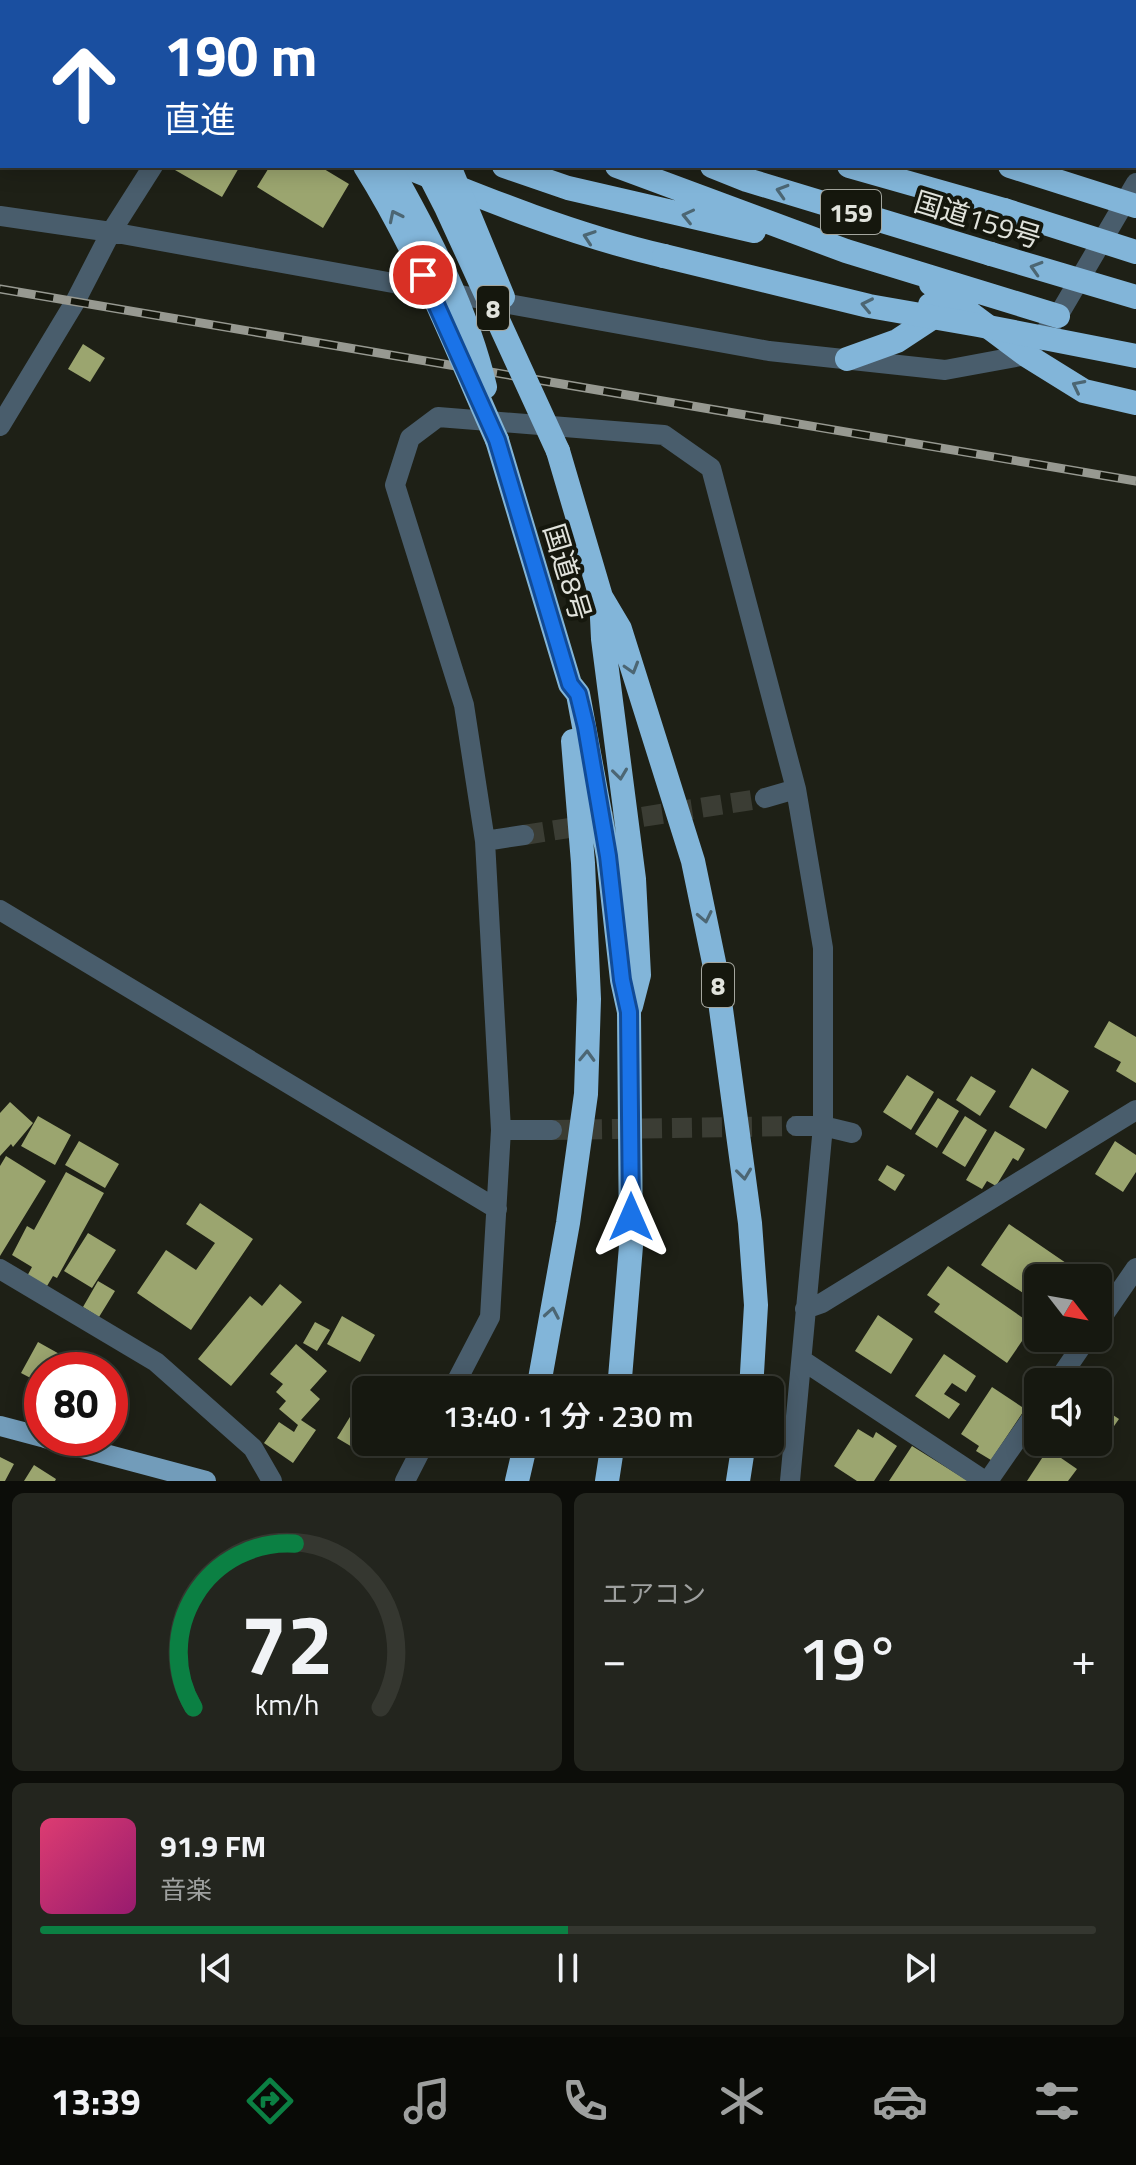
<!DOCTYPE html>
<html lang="ja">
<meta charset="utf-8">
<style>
:root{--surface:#161810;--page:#23251e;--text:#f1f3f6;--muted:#9ea09f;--line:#353730;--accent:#0b8043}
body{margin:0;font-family:"Titillium Web","Noto Sans JP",sans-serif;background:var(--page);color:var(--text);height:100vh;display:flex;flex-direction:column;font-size:30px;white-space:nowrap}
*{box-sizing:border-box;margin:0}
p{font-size:26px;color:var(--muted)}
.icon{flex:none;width:44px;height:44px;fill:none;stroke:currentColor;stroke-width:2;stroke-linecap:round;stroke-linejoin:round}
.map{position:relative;height:1481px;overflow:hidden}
.drawer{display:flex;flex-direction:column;gap:12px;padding:12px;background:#0c0d09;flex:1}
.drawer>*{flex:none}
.top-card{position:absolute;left:0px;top:0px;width:1136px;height:168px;box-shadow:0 4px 20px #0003,0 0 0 2px var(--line);background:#1a4fa0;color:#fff;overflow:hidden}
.needle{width:52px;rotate:121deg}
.fabs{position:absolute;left:1024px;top:1264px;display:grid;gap:16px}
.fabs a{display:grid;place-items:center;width:88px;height:88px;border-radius:12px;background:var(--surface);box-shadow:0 4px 20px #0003,0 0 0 2px var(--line);font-size:40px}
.speed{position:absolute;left:24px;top:1352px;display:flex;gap:16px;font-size:40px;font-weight:700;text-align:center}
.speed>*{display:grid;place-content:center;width:104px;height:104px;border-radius:50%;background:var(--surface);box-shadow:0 4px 20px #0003,0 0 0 2px var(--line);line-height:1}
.speed .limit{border:12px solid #d22;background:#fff;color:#111}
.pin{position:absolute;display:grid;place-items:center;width:68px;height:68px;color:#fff;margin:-34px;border:4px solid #fff;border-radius:50%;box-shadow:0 2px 8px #0007}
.me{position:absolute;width:88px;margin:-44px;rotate:0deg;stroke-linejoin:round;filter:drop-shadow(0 0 6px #0008)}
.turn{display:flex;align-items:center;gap:28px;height:168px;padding:0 32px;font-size:36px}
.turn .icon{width:104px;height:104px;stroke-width:2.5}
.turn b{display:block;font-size:56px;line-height:68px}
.big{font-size:60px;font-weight:600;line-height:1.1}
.drawer .tile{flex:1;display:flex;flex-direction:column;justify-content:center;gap:12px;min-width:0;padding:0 28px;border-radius:12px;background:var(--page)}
.drawer .dial{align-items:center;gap:0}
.dial svg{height:208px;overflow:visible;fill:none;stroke:var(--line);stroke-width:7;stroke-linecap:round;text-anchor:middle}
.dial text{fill:var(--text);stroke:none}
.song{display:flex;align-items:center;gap:24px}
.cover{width:96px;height:96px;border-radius:12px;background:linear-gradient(135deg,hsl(340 70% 55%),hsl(320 70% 35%))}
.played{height:8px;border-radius:4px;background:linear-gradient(90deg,var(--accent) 50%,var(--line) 50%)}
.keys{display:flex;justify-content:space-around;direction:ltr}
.heat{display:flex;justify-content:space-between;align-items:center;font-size:44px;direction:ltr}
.drawer .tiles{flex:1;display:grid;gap:12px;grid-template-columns:1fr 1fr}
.tile:last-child{grid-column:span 2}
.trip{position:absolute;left:352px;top:1376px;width:432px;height:80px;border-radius:12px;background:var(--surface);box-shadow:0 4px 20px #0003,0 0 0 2px var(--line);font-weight:600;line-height:80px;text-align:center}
.tab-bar{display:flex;height:128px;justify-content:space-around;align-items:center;background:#090a06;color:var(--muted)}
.tab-bar .icon{width:56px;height:56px}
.tab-bar .selected{color:var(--accent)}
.tab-bar b{font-size:36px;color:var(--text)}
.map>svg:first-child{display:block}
</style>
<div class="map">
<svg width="1136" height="1481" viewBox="0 0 1136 1481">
<rect width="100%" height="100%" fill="#1e2016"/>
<!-- building -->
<path fill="#9ba56f" d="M168,166H240L222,197Z
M270,166H319L349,184L323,228L257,187Z
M83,344L105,358L90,382L68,369Z
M1109,1021L1136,1037V1083L1116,1071L1121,1062L1094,1047Z
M1032,1068L1069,1091L1046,1129L1009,1107Z
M907,1075L934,1092L911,1130L883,1112Z
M971,1076L996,1091L980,1116L956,1100Z
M938,1098L959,1111L937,1148L915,1134Z
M10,1102L33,1123L13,1147L11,1144L0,1156V1113Z
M38,1116L71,1135L55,1165L21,1146Z
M965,1116L987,1130L965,1167L942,1153Z
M995,1131L1025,1149L1018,1161L1013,1158L996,1186L987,1181L982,1189L966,1180Z
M79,1141L119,1164L105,1188L65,1165Z
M1115,1141L1136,1155V1172L1123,1192L1095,1174Z
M6,1156L46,1181L0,1256V1166Z
M887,1165L905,1175L895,1191L878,1180Z
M66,1172L104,1193L57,1278L53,1276L44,1291L25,1280L32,1267L12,1255L27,1226L34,1230Z
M200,1203L253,1239L191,1330L137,1293L166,1250L196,1270L215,1243L186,1224Z
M1009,1224L1066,1263L1056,1278H1038V1303L981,1265Z
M88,1233L116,1250L92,1288L64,1271Z
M948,1266L1033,1325L1007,1363L934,1312L940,1304L927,1295Z
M98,1281L115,1291L99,1317L83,1307Z
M280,1284L302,1302L231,1386L198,1359L250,1296L262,1306Z
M878,1315L913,1339L891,1374L855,1351Z
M342,1316L375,1335L360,1362L327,1344Z
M315,1322L330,1330L317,1351L303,1343Z
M38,1342L88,1370H42V1384L21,1373Z
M296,1344L327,1371L310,1390L320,1399L301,1420L316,1430L293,1463L264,1443L279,1422L294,1432L298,1425L279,1409L286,1401L276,1392L283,1384L270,1374Z
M944,1354L976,1376L966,1392L952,1383L944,1394L960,1404L949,1419L915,1396Z
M110,1382L127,1392L110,1423Z
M369,1386L376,1390H366V1439L359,1451L337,1438Z
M992,1387L1025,1409L991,1460L976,1451L979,1446L961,1434Z
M1098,1405L1119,1419L1093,1456L1072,1442H1098Z
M858,1429L873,1438L876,1432L897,1446L874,1481H857L834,1466Z
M912,1446L968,1481H889Z
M1048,1449L1077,1469L1068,1481H1027Z
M0,1457L14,1464L5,1481H0Z
M34,1465L56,1479L55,1481H24Z"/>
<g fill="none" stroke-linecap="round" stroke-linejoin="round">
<!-- minor-tunnel -->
<path stroke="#3b3d34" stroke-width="20" stroke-dasharray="20 10" stroke-linecap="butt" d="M253,2L254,0
M524,835L765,798
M552,1130L796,1126"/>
<!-- minor -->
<path stroke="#495d6c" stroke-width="20" d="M0,216L111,232L769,351L945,370L1026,355L1058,316L1136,183
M0,426L75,302L111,232L153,166
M765,798L796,789
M485,841L524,835
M0,910L497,1209
M796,1126H823L852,1133
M501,1130H552
M0,1269L156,1362L253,1448L272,1481
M805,1309L822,1303L1136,1110
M1098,1323L1136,1268
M802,1360L985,1481
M1057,1382L1087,1338
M452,1390L490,1317L501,1130L485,841L464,705L395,485L410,438L438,417L664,435L711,468L796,789L823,948V1126L790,1481
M405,1481L425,1442
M988,1481L1038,1409"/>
<!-- major -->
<path stroke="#729cba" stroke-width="20" d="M0,1426L42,1437
M45,1438L206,1481"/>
<!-- highway -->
<path stroke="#82b5d9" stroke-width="24" d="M69,0L73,2
M203,0L206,2
M269,0L273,2
M290,0L292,2
M327,0L328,2
M354,0L357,2
M393,0L394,2
M509,0L512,2
M590,0L593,2
M669,0L673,2
M404,166C490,201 574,235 664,256
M504,166L568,188L754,231
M617,166L846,251L1058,316
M712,166L747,180L991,254
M849,166L1004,210
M1010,166L1136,206
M931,284L1026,355L1084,391L1136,403
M847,359L897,341L935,316L930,305
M497,440L570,684L578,694L608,856L622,980L629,1012L631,1246L619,1390
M558,451L601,597L603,639L634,879L639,975L631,1006
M601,597L620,629L693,861L716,972L750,1223L756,1305L751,1390
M538,1390L568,1223L586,1094L589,999L583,863L573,741
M517,1481L526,1442
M607,1481L613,1442
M738,1481L744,1442"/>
<!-- rail casing -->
<g stroke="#979991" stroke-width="9">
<path id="rail" d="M0,289L1136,481"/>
</g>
<!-- rail -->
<use href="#rail" stroke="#15170d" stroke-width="6" stroke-dasharray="18" stroke-linecap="butt"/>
<!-- highway-bridge -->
<path stroke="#82b5d9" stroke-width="24" d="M365,166C419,252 456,348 497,440
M389,166C428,235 467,309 485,387
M425,166L446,207L558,451
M449,166L503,297
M1004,210L1136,252
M991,254L1136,297
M664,256L869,306L978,325L1136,356"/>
</g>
<!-- one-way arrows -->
<defs><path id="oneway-chevron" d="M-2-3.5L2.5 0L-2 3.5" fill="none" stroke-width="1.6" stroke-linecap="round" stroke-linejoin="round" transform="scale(2)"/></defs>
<g stroke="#4c6673">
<use href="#oneway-chevron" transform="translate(782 191) rotate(-163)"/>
<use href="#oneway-chevron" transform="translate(395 216) rotate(-116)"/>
<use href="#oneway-chevron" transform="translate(688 216) rotate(-167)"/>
<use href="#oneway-chevron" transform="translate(589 237) rotate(-161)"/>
<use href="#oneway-chevron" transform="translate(1036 268) rotate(-163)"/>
<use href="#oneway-chevron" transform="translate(867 305) rotate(-168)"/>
<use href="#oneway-chevron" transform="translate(1078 386) rotate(-153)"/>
<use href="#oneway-chevron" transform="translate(632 668) rotate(73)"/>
<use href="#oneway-chevron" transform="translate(620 774) rotate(83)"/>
<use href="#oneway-chevron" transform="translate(705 917) rotate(78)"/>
<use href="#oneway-chevron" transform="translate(587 1056) rotate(-88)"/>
<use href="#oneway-chevron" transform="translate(744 1174) rotate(83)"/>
<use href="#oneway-chevron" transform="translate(552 1313) rotate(-80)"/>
</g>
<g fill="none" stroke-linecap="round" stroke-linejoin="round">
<!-- route casing -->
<g stroke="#114b97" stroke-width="20">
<path id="route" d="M423,275L497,440L570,684L578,694L586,727L608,856L622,980L629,1012L631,1217"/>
</g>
<!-- route -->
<use href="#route" stroke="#1a73e8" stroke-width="14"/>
</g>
<g text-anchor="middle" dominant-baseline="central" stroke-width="8" stroke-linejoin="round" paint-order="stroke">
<!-- shield labels -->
<g fill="#15170d" stroke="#a4a69e" stroke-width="2">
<rect x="821" y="190" width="60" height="44" rx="6"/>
<rect x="477" y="286" width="32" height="44" rx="6"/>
<rect x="702" y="963" width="32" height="44" rx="6"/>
</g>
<g font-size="26" font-weight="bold" fill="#e1e3dc">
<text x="851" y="212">159</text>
<text x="493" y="308">8</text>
<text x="718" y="985">8</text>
</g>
<!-- street labels -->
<g font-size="28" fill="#e1e3dc" stroke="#15170d">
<text transform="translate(978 219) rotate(17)">国道159号</text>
<text transform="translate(568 572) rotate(73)">国道8号</text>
</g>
</g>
</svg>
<div class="fabs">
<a><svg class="needle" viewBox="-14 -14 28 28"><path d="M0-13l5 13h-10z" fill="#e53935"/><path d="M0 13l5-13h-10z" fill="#9ea09f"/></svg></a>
<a><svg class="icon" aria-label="sound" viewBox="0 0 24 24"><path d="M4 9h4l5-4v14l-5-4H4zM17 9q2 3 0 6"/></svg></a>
</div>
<div class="speed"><div class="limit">80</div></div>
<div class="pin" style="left:423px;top:275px;background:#d93025"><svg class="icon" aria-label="arrive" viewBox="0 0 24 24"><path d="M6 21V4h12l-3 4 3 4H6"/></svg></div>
<svg class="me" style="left:631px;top:1217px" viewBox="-20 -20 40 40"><path d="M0-17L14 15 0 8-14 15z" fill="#1a73e8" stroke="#fff" stroke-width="4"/></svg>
<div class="trip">13:40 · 1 分 · 230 m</div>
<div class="top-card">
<div class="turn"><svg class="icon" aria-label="ahead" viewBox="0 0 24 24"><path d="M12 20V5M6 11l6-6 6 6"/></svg><div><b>190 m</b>直進</div></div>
</div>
</div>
<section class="drawer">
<div class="tiles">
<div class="tile dial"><svg viewBox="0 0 100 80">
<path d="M14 69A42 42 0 1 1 86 69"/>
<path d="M14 69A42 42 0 0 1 53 6" stroke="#0b8043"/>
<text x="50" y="56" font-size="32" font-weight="700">72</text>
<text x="50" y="72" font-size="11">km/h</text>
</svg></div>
<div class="tile"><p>エアコン</p>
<div class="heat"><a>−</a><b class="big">19°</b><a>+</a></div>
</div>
<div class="tile">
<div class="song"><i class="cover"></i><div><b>91.9 FM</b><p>音楽</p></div></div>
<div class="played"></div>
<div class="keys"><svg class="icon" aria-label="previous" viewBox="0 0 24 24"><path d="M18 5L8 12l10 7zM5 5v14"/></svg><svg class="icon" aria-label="pause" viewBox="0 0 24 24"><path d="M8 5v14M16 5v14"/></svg><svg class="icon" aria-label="next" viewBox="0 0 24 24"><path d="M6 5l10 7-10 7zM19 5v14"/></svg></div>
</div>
</div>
</section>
<nav class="tab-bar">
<b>13:39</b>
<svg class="icon selected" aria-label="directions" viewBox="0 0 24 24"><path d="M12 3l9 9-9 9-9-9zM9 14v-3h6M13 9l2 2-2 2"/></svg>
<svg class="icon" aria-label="music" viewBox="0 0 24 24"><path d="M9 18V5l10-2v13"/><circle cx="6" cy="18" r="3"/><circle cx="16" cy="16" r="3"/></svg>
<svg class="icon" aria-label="phone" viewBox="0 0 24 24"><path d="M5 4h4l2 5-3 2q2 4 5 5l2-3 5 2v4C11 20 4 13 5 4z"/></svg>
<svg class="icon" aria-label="climate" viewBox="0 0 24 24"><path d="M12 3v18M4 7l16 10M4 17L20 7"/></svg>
<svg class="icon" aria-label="car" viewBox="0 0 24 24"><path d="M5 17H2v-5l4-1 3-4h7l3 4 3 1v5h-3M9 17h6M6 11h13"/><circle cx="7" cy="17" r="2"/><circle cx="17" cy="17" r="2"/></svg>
<svg class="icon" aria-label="filters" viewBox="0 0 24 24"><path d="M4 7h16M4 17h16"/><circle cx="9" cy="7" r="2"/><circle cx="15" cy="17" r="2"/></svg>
</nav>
